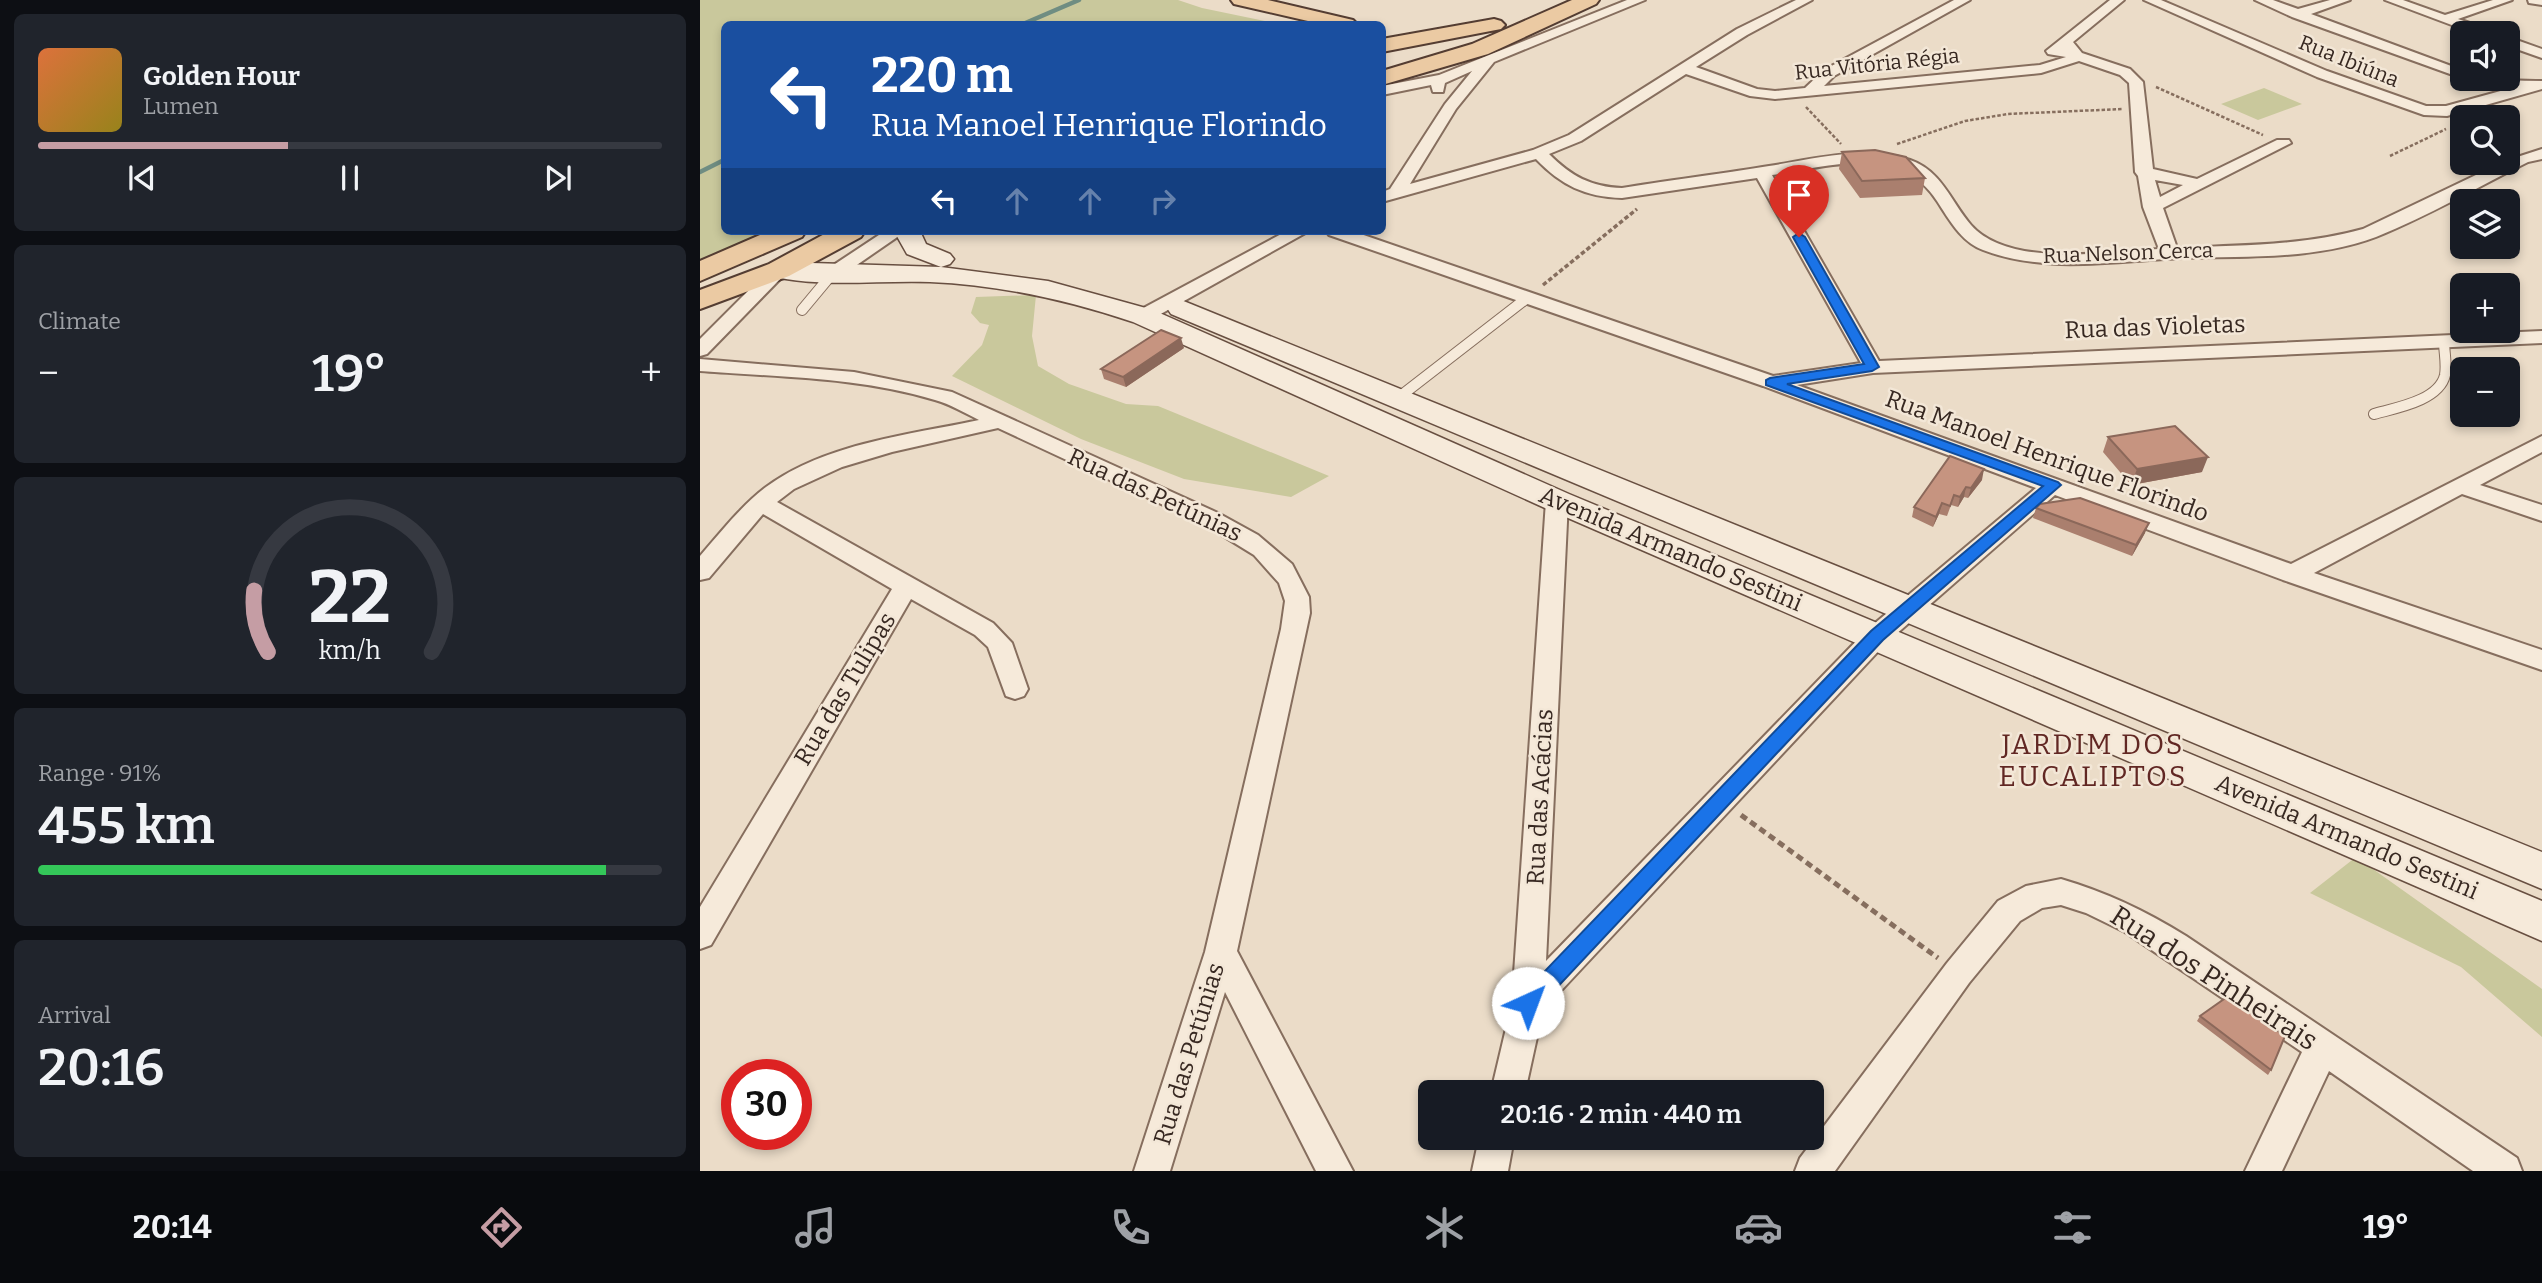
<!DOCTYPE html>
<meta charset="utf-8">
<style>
:root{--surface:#171b24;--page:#20242c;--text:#f1f3f6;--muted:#9ea1a6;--line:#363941;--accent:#c59da4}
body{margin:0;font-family:Bitter,serif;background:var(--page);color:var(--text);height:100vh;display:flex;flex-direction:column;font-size:26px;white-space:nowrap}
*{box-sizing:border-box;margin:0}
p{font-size:23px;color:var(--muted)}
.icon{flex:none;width:38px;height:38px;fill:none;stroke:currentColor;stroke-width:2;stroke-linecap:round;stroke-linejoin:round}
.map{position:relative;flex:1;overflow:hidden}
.details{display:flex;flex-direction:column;gap:14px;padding:14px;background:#0d0f14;width:700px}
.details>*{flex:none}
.top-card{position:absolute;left:21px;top:21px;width:665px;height:214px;border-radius:10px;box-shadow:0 4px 10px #0003;background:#1a4fa0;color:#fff;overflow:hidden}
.buttons{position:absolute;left:1750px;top:21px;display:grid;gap:14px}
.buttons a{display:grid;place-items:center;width:70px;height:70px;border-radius:10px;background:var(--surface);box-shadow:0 4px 10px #0003;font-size:35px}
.speed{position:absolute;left:21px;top:1059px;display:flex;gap:14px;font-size:35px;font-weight:700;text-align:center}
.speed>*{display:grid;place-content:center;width:91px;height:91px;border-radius:50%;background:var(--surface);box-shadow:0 4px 10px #0003;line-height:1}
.speed .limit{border:10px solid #d22;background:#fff;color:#111}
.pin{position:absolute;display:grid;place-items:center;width:60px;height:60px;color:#fff;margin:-72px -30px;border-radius:50% 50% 50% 0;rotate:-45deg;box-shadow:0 0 7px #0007}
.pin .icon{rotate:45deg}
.me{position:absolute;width:77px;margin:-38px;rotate:43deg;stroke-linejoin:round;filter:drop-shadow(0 0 5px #0008)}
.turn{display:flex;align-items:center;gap:24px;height:147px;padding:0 35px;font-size:32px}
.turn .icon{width:91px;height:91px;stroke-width:2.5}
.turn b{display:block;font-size:49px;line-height:60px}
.lanes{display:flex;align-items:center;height:66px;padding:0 35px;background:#0003;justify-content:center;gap:35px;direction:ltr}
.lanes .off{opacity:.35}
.big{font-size:52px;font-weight:600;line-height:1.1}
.details .tile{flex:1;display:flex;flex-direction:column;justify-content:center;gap:10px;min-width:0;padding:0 24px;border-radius:10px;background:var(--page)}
.details .dial{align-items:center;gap:0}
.dial svg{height:182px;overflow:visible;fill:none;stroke:var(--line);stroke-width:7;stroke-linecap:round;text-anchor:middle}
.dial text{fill:var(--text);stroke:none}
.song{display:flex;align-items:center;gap:21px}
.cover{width:84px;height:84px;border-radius:10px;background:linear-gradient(135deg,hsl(20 70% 55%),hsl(50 70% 35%))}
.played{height:7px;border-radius:4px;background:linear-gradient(90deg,var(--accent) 40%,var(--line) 40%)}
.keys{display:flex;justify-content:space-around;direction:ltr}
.heat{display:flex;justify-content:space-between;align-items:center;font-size:38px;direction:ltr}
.charge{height:10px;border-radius:5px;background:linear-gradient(90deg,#34c759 91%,var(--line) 0)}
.trip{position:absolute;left:718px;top:1080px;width:406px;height:70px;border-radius:10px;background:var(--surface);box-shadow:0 4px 10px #0003;font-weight:600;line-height:70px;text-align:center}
.tabs{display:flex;height:112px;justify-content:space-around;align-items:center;background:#090b0e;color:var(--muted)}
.tabs .icon{width:49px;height:49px}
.tabs .on{color:var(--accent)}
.tabs b{font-size:32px;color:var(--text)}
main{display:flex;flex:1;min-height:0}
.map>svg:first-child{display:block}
</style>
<main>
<section class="details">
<div class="tile">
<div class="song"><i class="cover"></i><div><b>Golden Hour</b><p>Lumen</p></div></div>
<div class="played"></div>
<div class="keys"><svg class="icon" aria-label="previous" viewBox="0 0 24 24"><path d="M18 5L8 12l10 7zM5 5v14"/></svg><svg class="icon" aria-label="pause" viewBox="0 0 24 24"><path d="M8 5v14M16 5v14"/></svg><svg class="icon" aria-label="next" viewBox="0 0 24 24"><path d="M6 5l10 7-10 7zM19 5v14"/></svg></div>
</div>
<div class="tile"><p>Climate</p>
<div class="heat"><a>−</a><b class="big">19°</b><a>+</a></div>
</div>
<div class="tile dial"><svg viewBox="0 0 100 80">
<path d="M14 69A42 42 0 1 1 86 69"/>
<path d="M14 69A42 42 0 0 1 8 42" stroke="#c59da4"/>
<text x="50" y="56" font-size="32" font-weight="700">22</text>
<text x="50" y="72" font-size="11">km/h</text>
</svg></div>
<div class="tile"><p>Range · 91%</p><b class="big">455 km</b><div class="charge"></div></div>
<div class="tile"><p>Arrival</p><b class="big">20:16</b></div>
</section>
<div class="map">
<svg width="1842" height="1171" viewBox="0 0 1842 1171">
<rect width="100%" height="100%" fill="#ebdcc8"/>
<!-- green -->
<path fill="#c9c89c" d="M0,0H478L502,8L579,24H24V231H81L0,267Z
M1564,88L1602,104L1558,120L1521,104Z
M336,295L332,336L338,366L369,384L426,404L458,406L629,476L591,497L484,479L381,439L252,376L282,345L289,325L280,323L271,313L276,297Z
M1656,857L1842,989V1037L1761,967L1610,893Z"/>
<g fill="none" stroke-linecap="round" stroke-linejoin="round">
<!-- stream -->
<path stroke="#6f8d82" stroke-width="4.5" d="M323,24L379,0
M0,172L24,160"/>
<!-- lane casing -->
<g stroke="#866e5e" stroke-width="12">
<path id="lane" d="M102,310L132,274
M698,398L827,298
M1674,414C1695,408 1739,401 1745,375C1747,364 1744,352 1744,341"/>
</g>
<!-- street casing -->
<g stroke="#866e5e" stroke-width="4">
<path id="street" d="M927,0H945L794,62L756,109L710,184L833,150L869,135L1037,29L1096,0H1112L1047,35L996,67L1057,89L1075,91L1105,88L1124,70L1254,0H1270L1134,76L1124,86L1340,65L1366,57L1348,54L1346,51L1410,0H1424L1373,42L1382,53L1430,69L1443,82L1453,169L1497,179L1577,140H1589L1591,143L1463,208L1477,248C1540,245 1602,246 1663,229L1801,163H1808V160L1842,149V159L1828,162C1778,187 1728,216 1676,237C1615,260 1545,256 1482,258C1416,261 1346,274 1283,250C1261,242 1249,219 1237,201C1201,144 1128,166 1072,175L1179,361L1842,331V343L1173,373L1097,385L1591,564L1842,436V452L1780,485L1842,505V521L1762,494L1614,573L1842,650V670L1583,580L1355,495L1186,643L843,1010L825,1092H791L812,1003L846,501L849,496L857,494L865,496L868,501L846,961L1168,629L1336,488L1063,386L629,235L626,231H652L1073,376L1161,363L1057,178L922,198C885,197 861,185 836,159L682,202V192L690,189L745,104L772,71L745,83L743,92H733L731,85L682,95V86L739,75ZM1379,61L1420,75L1429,83L1435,172L1438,176L1443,207L1459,249C1407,252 1309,268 1271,225C1251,202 1242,171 1210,160C1165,145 1114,159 1069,166C1020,174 971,180 922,188C891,187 871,176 849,154L881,141L986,74L1050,96L1075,99L1341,73ZM1455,180L1483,185L1460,197Z
M1444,0H1461L1627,71L1726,106H1746L1815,87L1777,83L1770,79C1795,79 1819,81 1842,81V89L1747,116L1724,115L1617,77Z
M1555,0H1573L1598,9L1630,0H1650L1611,14L1762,70L1764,79L1592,17Z
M1685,0H1703L1745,15L1793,0H1812L1758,19L1790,30L1792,33H1773Z
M1828,0H1842V5L1829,3Z
M1808,37L1842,49V58L1808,46Z
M185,231H206L138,278H126L123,274L126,270Z
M587,231H609L450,320L443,322L433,316L436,312Z
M79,265L85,266L88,270L85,274L7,354L0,356V339L73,266Z
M0,359L154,372L252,392L518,513L558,535L592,564L609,597L610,613L537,951L653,1171H616L525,992L470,1171H434L505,952L581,629L585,601L579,583L554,555L502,523L298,428L192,452L142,467L94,489L77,502L293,623L312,643L328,689L324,696L315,699L306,696L288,647L275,635L211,599L11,945L0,949V907L192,589L63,514L9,578L0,580V556C21,532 41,506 66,487C126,443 209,435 279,420C265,413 250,404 235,400C160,377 78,377 0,371Z
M1361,879C1406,892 1446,911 1486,936L1817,1158L1822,1171H1773L1629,1071L1582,1171H1545L1602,1052L1425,932L1386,913L1361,905L1342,908L1320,921L1269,983L1135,1171H1095L1100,1158L1247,963L1298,901L1326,886Z
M779,1138H814L808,1171H772Z"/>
</g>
<!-- secondary casing -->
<g stroke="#684f41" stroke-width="3">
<path id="secondary" d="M194,231H220L226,244L250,254L254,259L250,264L241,267L348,281L453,310L869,494L1842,901V941L845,508L433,322C367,300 300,285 230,282C178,280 121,288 70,276L66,270L70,264L79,262L241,267L207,254Z
M481,300L1842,852V889L471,314L467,308L471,302Z"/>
</g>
<!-- primary casing -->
<g stroke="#543d32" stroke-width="4">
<path id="primary" d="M531,0H568L653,20L657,24H621L534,4Z
M872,0H899L896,4L788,54L682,85V71L772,44Z
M794,19L801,21L805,25L801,29L682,52V39Z
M69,231H106L102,237L0,281V261Z
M130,231H165L161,237L89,276L0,309V290L69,264Z"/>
</g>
<!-- path-far2 -->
<path stroke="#866e5e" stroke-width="2.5" stroke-dasharray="3.5 2" stroke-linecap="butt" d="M1456,87L1563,135
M1106,107L1141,144
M1197,144L1265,121L1308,114L1422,109
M1690,156L1746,129"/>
<!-- path-far1 -->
<path stroke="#866e5e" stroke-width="3.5" stroke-dasharray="4.5 2.5" stroke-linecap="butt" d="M843,285L937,209"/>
<!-- path -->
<path stroke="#866e5e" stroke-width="5" stroke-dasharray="7 4.5" stroke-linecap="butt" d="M1041,815L1238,958"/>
<!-- lane -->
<use href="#lane" stroke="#f6eada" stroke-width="10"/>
<!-- street -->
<use href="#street" fill="#f6eada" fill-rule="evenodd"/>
<!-- secondary -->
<use href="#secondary" fill="#f6eada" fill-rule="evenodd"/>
<!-- primary -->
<use href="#primary" fill="#ebcaa3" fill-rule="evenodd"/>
</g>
<!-- wall -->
<path fill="#aa7f6e" d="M1142,152L1225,178L1222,195L1160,198L1139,169Z
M484,348L426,387L404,379L401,369Z
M1408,437L1502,472L1431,485L1403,452Z
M1282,480L1268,498L1264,497L1258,507L1251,505L1247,516L1239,514L1233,527L1212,517L1214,507Z
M1336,508L1445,533L1432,556L1333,518Z
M1500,1016L1571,1070L1568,1075L1497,1021Z"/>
<!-- shaded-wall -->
<path fill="#8b685a" d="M481,338L484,348L426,387L423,377Z
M1508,457L1502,472L1431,485L1437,469Z
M1284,469L1282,480L1268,498L1271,488Z
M1266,487L1264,497L1258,507L1260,497Z
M1242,503L1239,514L1233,527L1236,517Z
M1449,523L1445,533L1432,556L1436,545Z"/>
<!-- building -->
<path fill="#c69480" stroke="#8b685a" stroke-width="2" d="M1175,150L1206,157L1225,178L1162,181L1142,152Z
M461,330L481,338L423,377L401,369Z
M1475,426L1508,457L1437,469L1408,437Z
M1250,456L1284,469L1271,488L1266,487L1260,497L1254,495L1250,506L1242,503L1236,517L1214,507Z
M1380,498L1449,523L1436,545L1336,508L1340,504Z
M1527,997L1585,1036L1571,1070L1500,1016Z"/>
<!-- route -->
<path fill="#1a73e8" stroke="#114b97" stroke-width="2" d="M1099,233L1105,237L1179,367L1172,371L1087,384L1358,482L1361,485L1183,640L836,1010L828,1013L821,1010L817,1003L821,996L1171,631L1343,486L1066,385V380L1070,378L1164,364L1093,237Z"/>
<g text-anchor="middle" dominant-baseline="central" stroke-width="5" stroke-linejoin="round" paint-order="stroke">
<!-- far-street labels -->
<g font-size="21" fill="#372821" stroke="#f3e7d7">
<text transform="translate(1649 61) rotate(22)">Rua Ibiúna</text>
<text transform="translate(1177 64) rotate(-6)">Rua Vitória Régia</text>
<text transform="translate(1428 253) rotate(-2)">Rua Nelson Cerca</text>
</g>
<!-- street labels -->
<g font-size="24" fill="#372821" stroke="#f3e7d7">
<text transform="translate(1455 327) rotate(-2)">Rua das Violetas</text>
<text transform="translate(1347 456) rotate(20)">Rua Manoel Henrique Florindo</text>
<text transform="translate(455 495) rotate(25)">Rua das Petúnias</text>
<text transform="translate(971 549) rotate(23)">Avenida Armando Sestini</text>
<text transform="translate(145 689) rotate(-59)">Rua das Tulipas</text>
<text transform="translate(840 797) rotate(-87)">Rua das Acácias</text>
<text transform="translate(1647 837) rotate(23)">Avenida Armando Sestini</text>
<text transform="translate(489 1054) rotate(-73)">Rua das Petúnias</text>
</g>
<!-- quarter labels -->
<g font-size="28" letter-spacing="2" fill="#612723" stroke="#f3e7d7">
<text x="1393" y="744">JARDIM DOS<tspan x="1393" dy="32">EUCALIPTOS</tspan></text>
</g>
<!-- near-street labels -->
<g font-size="28" fill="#372821" stroke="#f3e7d7">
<text transform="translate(1514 978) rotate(33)">Rua dos Pinheirais</text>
</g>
</g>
</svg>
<div class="buttons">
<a><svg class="icon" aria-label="sound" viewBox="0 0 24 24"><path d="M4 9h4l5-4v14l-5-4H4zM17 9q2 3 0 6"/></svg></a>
<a><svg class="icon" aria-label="search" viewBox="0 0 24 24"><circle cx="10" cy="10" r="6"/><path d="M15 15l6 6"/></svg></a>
<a><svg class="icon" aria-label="layers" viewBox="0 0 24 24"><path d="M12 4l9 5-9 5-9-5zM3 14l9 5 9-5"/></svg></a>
<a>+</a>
<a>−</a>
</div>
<div class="speed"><div class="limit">30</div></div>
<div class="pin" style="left:1099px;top:237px;background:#d93025"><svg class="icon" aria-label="arrive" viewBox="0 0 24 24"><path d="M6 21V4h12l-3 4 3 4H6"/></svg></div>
<svg class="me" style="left:828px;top:1003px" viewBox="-20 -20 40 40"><circle r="19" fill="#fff"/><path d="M0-13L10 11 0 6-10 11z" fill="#1a73e8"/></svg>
<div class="trip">20:16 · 2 min · 440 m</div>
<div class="top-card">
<div class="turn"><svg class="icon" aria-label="left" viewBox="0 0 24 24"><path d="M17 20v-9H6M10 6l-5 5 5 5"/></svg><div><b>220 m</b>Rua Manoel Henrique Florindo</div></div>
<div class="lanes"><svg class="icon" aria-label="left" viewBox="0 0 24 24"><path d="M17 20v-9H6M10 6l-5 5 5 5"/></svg><svg class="icon off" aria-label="ahead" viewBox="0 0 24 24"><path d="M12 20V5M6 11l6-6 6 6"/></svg><svg class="icon off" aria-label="ahead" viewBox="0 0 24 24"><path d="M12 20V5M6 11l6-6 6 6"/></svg><svg class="icon off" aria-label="right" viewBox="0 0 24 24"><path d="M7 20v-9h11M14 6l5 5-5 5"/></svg></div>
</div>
</div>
</main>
<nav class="tabs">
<b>20:14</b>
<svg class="icon on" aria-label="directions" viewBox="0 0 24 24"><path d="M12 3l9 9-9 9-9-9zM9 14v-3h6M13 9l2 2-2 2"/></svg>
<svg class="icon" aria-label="music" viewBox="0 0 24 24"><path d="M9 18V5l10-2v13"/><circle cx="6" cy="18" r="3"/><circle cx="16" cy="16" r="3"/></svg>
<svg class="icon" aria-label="phone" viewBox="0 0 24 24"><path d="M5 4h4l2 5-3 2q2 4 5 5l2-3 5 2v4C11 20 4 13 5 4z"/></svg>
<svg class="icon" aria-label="climate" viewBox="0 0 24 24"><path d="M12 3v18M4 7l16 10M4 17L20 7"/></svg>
<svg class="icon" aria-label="car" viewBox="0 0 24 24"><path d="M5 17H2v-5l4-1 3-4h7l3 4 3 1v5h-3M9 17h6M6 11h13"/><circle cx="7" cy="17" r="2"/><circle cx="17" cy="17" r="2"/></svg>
<svg class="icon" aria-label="filters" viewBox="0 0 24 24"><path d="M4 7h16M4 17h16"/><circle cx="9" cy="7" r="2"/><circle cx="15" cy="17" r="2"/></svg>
<b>19°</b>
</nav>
